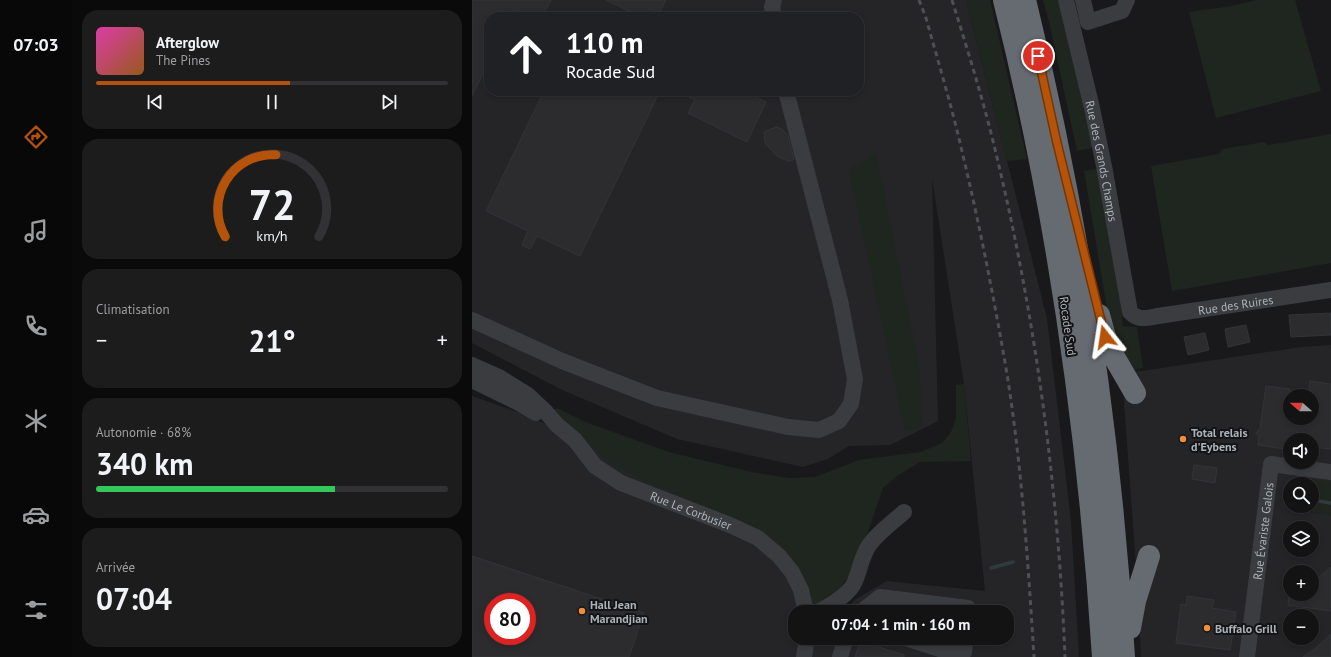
<!DOCTYPE html>
<html lang="fr">
<meta charset="utf-8">
<style>
:root{--surface:#131314;--page:#1c1c1d;--text:#f1f3f6;--muted:#9d9ea0;--line:#323234;--accent:#b45309}
body{margin:0;font-family:"PT Sans",sans-serif;background:var(--page);color:var(--text);height:100vh;display:flex;flex-direction:column;font-size:15px;white-space:nowrap}
*{box-sizing:border-box;margin:0}
p{font-size:13px;color:var(--muted)}
.icon{flex:none;width:22px;height:22px;fill:none;stroke:currentColor;stroke-width:2;stroke-linecap:round;stroke-linejoin:round}
.map{position:relative;flex:1;overflow:hidden}
.drawer{display:flex;flex-direction:column;gap:10px;padding:10px;background:#0a0a0b;width:400px}
.drawer>*{flex:none}
.top-card{position:absolute;left:12px;top:12px;width:380px;height:84px;border-radius:16px;box-shadow:0 2px 6px #0003,0 0 0 1px var(--line);background:#202124;color:#fff;overflow:hidden}
.needle{width:26px;rotate:290deg}
.controls{position:absolute;left:811px;top:389px;display:grid;gap:8px}
.controls a{display:grid;place-items:center;width:36px;height:36px;border-radius:50%;background:var(--surface);box-shadow:0 2px 6px #0003,0 0 0 1px var(--line);font-size:20px}
.speed{position:absolute;left:12px;top:593px;display:flex;gap:8px;font-size:20px;font-weight:700;text-align:center}
.speed>*{display:grid;place-content:center;width:52px;height:52px;border-radius:50%;background:var(--surface);box-shadow:0 2px 6px #0003,0 0 0 1px var(--line);line-height:1}
.speed .limit{border:6px solid #d22;background:#fff;color:#111}
.pin{position:absolute;display:grid;place-items:center;width:34px;height:34px;color:#fff;margin:-17px;border:2px solid #fff;border-radius:50%;box-shadow:0 1px 4px #0007}
.me{position:absolute;width:44px;margin:-22px;rotate:345deg;stroke-linejoin:round;filter:drop-shadow(0 0 3px #0008)}
.turn{display:flex;align-items:center;gap:14px;height:84px;padding:0 16px;font-size:18px}
.turn .icon{width:52px;height:52px;stroke-width:2.5}
.turn b{display:block;font-size:28px;line-height:34px}
.big{font-size:30px;font-weight:800;line-height:1.1}
.drawer .widget{flex:1;display:flex;flex-direction:column;justify-content:center;gap:6px;min-width:0;padding:0 14px;border-radius:16px;background:var(--page)}
.drawer .dial{align-items:center;gap:0}
.dial svg{height:104px;overflow:visible;fill:none;stroke:var(--line);stroke-width:7;stroke-linecap:round;text-anchor:middle}
.dial text{fill:var(--text);stroke:none}
.song{display:flex;align-items:center;gap:12px}
.cover{width:48px;height:48px;border-radius:6px;background:linear-gradient(135deg,hsl(320 70% 55%),hsl(30 70% 35%))}
.played{height:4px;border-radius:2px;background:linear-gradient(90deg,var(--accent) 55%,var(--line) 55%)}
.keys{display:flex;justify-content:space-around;direction:ltr}
.heat{display:flex;justify-content:space-between;align-items:center;font-size:22px;direction:ltr}
.charge{height:6px;border-radius:3px;background:linear-gradient(90deg,#34c759 68%,var(--line) 0)}
.trip{position:absolute;left:316px;top:605px;width:226px;height:40px;border-radius:16px;background:var(--surface);box-shadow:0 2px 6px #0003,0 0 0 1px var(--line);font-weight:800;line-height:40px;text-align:center}
main{display:flex;flex:1;min-height:0}
.menu{display:flex;flex-direction:column;width:72px;justify-content:space-around;align-items:center;background:#080808;color:var(--muted)}
.menu .icon{width:28px;height:28px}
.menu .on{color:var(--accent)}
.menu b{font-size:18px;color:var(--text)}
.map>svg:first-child{display:block}
</style>
<main>
<nav class="menu">
<b>07:03</b>
<svg class="icon on" aria-label="directions" viewBox="0 0 24 24"><path d="M12 3l9 9-9 9-9-9zM9 14v-3h6M13 9l2 2-2 2"/></svg>
<svg class="icon" aria-label="music" viewBox="0 0 24 24"><path d="M9 18V5l10-2v13"/><circle cx="6" cy="18" r="3"/><circle cx="16" cy="16" r="3"/></svg>
<svg class="icon" aria-label="phone" viewBox="0 0 24 24"><path d="M5 4h4l2 5-3 2q2 4 5 5l2-3 5 2v4C11 20 4 13 5 4z"/></svg>
<svg class="icon" aria-label="climate" viewBox="0 0 24 24"><path d="M12 3v18M4 7l16 10M4 17L20 7"/></svg>
<svg class="icon" aria-label="car" viewBox="0 0 24 24"><path d="M5 17H2v-5l4-1 3-4h7l3 4 3 1v5h-3M9 17h6M6 11h13"/><circle cx="7" cy="17" r="2"/><circle cx="17" cy="17" r="2"/></svg>
<svg class="icon" aria-label="filters" viewBox="0 0 24 24"><path d="M4 7h16M4 17h16"/><circle cx="9" cy="7" r="2"/><circle cx="15" cy="17" r="2"/></svg>
</nav>
<section class="drawer">
<div class="widget">
<div class="song"><i class="cover"></i><div><b>Afterglow</b><p>The Pines</p></div></div>
<div class="played"></div>
<div class="keys"><svg class="icon" aria-label="previous" viewBox="0 0 24 24"><path d="M18 5L8 12l10 7zM5 5v14"/></svg><svg class="icon" aria-label="pause" viewBox="0 0 24 24"><path d="M8 5v14M16 5v14"/></svg><svg class="icon" aria-label="next" viewBox="0 0 24 24"><path d="M6 5l10 7-10 7zM19 5v14"/></svg></div>
</div>
<div class="widget dial"><svg viewBox="0 0 100 80">
<path d="M14 69A42 42 0 1 1 86 69"/>
<path d="M14 69A42 42 0 0 1 53 6" stroke="#b45309"/>
<text x="50" y="56" font-size="32" font-weight="700">72</text>
<text x="50" y="72" font-size="11">km/h</text>
</svg></div>
<div class="widget"><p>Climatisation</p>
<div class="heat"><a>−</a><b class="big">21°</b><a>+</a></div>
</div>
<div class="widget"><p>Autonomie · 68%</p><b class="big">340 km</b><div class="charge"></div></div>
<div class="widget"><p>Arrivée</p><b class="big">07:04</b></div>
</section>
<div class="map">
<svg width="859" height="657" viewBox="0 0 859 657">
<rect width="100%" height="100%" fill="#19191b"/>
<!-- built -->
<path fill="#252528" fill-rule="evenodd" d="M0,0H494L575,318L599,521L607,657H0V396L54,415L234,497L318,540L358,612H323V638H535V612H375L382,600L415,581L513,591L492,384L460,178L466,421L418,445L377,446L356,459L331,467L205,439L88,389L0,343ZM17,17H387V91H17ZM21,602H55V636H21Z
M859,345V657H669L667,608L650,374L829,347ZM818,396H840V418H818ZM818,440H840V462H818ZM818,484H840V506H818ZM818,528H840V550H818ZM818,572H840V594H818ZM818,616H840V638H818Z"/>
<!-- green -->
<path fill="#1f261f" d="M494,0H518L555,159L535,161Z
M571,0H586L624,147L605,151L578,26Z
M785,0H823L849,91L744,118L717,12L760,6Z
M859,134V263L700,291L679,166L747,154L751,149L792,142L796,145Z
M404,153L447,365L451,427L433,431L377,170Z
M626,169L645,270L651,326L665,327L671,368L657,371L638,337L635,309L612,171Z
M492,384L499,461L448,462L425,476L411,488L385,564L363,595L348,604L339,597L327,570L308,546L274,523L167,479L137,462L79,412L85,408L116,423L197,452L279,472L317,478L343,477L387,460L449,452L470,443L479,432L484,418V385Z
M820,476L859,482V516L816,507L818,489V506H840V484H819Z"/>
<g fill="none" stroke-linecap="round" stroke-linejoin="round">
<!-- stream -->
<path stroke="#2f3b3f" stroke-width="3.5" d="M814,496L818,497
M840,500L859,503
M519,568L541,562"/>
</g>
<!-- building -->
<path fill="#2c2c2f" stroke="#333437" fill-rule="evenodd" d="M0,0H79L70,17H56L42,10L39,17H17V61L0,96Z
M134,0H194L187,13L177,9L173,17H157L159,12Z
M72,91H188L108,256L65,236L58,249L50,245L56,231L14,211Z
M205,91H271L294,102L275,142L216,113L223,100Z
M304,127L310,129L316,135L322,159L319,161H316L305,156L293,143L292,132Z
M859,313V335L819,337L817,315Z
M774,325L778,342L756,347L753,329Z
M733,333L737,350L716,355L712,337Z
M838,381L859,384V449L840,447V440H814L813,449L786,445L787,437L784,433L788,429L794,386L818,389V418H840V396H836Z
M722,465L745,468L743,483L720,479Z
M0,556L172,613L157,657H0ZM21,602H55V636H21Z
M859,567V611L816,605L817,594H840V571L846,578Z
M715,596L742,600L740,608L764,612L758,650L704,643L709,604L714,605Z
M859,634V657H831L845,647Z
M388,641L432,655V657H383Z"/>
<g fill="none" stroke-linecap="round" stroke-linejoin="round">
<!-- minor -->
<g stroke="#3a3c40" stroke-width="16">
<path id="s1" d="M594,0L620,108L632,166L658,312C666,321 674,318 686,316L859,290"/>
<path d="M611,0L616,22L650,11L655,0"/>
<path d="M302,17L300,7L302,0"/>
<path d="M0,320L90,361L185,398L316,427L347,430L367,421L379,404L383,379L368,300L314,91"/>
<path id="s2" d="M0,365L27,377L56,395L73,411L85,425L103,440L123,466L149,483L258,525L286,538L307,556L320,572L329,590L334,612"/>
<path d="M0,380L47,403L64,413"/>
<path d="M345,612C356,608 379,593 383,581C388,570 390,554 398,544C407,532 421,522 432,512"/>
<path d="M389,612L408,597L496,608V612"/>
<path d="M433,638L477,652H492L494,638"/>
<path d="M332,657L335,638"/>
<path d="M368,657L374,638"/>
<path id="s3" d="M775,657L799,464L859,472"/>
</g>
<!-- highway -->
<path stroke="#666b71" stroke-width="22" d="M532,0C586,215 617,436 631,657
M553,0C606,215 639,436 652,657
M627,315L633,337L641,355L663,393
M658,628L663,601L677,556"/>
<!-- rail -->
<path stroke="#4d5155" stroke-width="3" stroke-dasharray="5 4" stroke-linecap="butt" d="M447,0L454,18C466,61 479,104 489,147C507,222 522,298 535,374C550,468 556,563 562,657
M480,0C495,48 510,96 522,145C563,313 586,485 593,657"/>
</g>
<g fill="none" stroke-linecap="round" stroke-linejoin="round">
<!-- route casing -->
<g stroke="#753606" stroke-width="10">
<path id="route" d="M566,56L585,143L633,337"/>
</g>
<!-- route -->
<use href="#route" stroke="#b45309" stroke-width="7"/>
</g>
<!-- markers -->
<g fill="#ef8f3d" stroke="#141416" stroke-width="1.5">
<circle cx="711" cy="439" r="4"/>
<circle cx="110" cy="611" r="4"/>
<circle cx="735" cy="628" r="4"/>
</g>
<g text-anchor="middle" dominant-baseline="central" stroke-width="4" stroke-linejoin="round" paint-order="stroke">
<!-- street labels -->
<g font-size="12" fill="#abb3ba" stroke="#141416">
<text stroke="none"><textPath href="#s1" startOffset="165">Rue des Grands Champs</textPath></text>
<text stroke="none"><textPath href="#s1" startOffset="427">Rue des Ruires</textPath></text>
<text transform="translate(596 326) rotate(82)">Rocade Sud</text>
<text stroke="none"><textPath href="#s2" startOffset="268">Rue Le Corbusier</textPath></text>
<text stroke="none"><textPath href="#s3" startOffset="127">Rue Évariste Galois</textPath></text>
</g>
<!-- poi labels -->
<g font-size="12" font-weight="bold" fill="#abb3ba" stroke="#141416" text-anchor="start">
<text x="719" y="432">Total relais<tspan x="719" dy="14">d'Eybens</tspan></text>
<text x="118" y="604">Hall Jean<tspan x="118" dy="14">Marandjian</tspan></text>
<text x="743" y="628">Buffalo Grill</text>
</g>
</g>
</svg>
<div class="controls">
<a><svg class="needle" viewBox="-14 -14 28 28"><path d="M0-13l5 13h-10z" fill="#e53935"/><path d="M0 13l5-13h-10z" fill="#9d9ea0"/></svg></a>
<a><svg class="icon" aria-label="sound" viewBox="0 0 24 24"><path d="M4 9h4l5-4v14l-5-4H4zM17 9q2 3 0 6"/></svg></a>
<a><svg class="icon" aria-label="search" viewBox="0 0 24 24"><circle cx="10" cy="10" r="6"/><path d="M15 15l6 6"/></svg></a>
<a><svg class="icon" aria-label="layers" viewBox="0 0 24 24"><path d="M12 4l9 5-9 5-9-5zM3 14l9 5 9-5"/></svg></a>
<a>+</a>
<a>−</a>
</div>
<div class="speed"><div class="limit">80</div></div>
<div class="pin" style="left:566px;top:56px;background:#d93025"><svg class="icon" aria-label="arrive" viewBox="0 0 24 24"><path d="M6 21V4h12l-3 4 3 4H6"/></svg></div>
<svg class="me" style="left:633px;top:337px" viewBox="-20 -20 40 40"><path d="M0-17L14 15 0 8-14 15z" fill="#b45309" stroke="#fff" stroke-width="4"/></svg>
<div class="trip">07:04 · 1 min · 160 m</div>
<div class="top-card">
<div class="turn"><svg class="icon" aria-label="ahead" viewBox="0 0 24 24"><path d="M12 20V5M6 11l6-6 6 6"/></svg><div><b>110 m</b>Rocade Sud</div></div>
</div>
</div>
</main>
